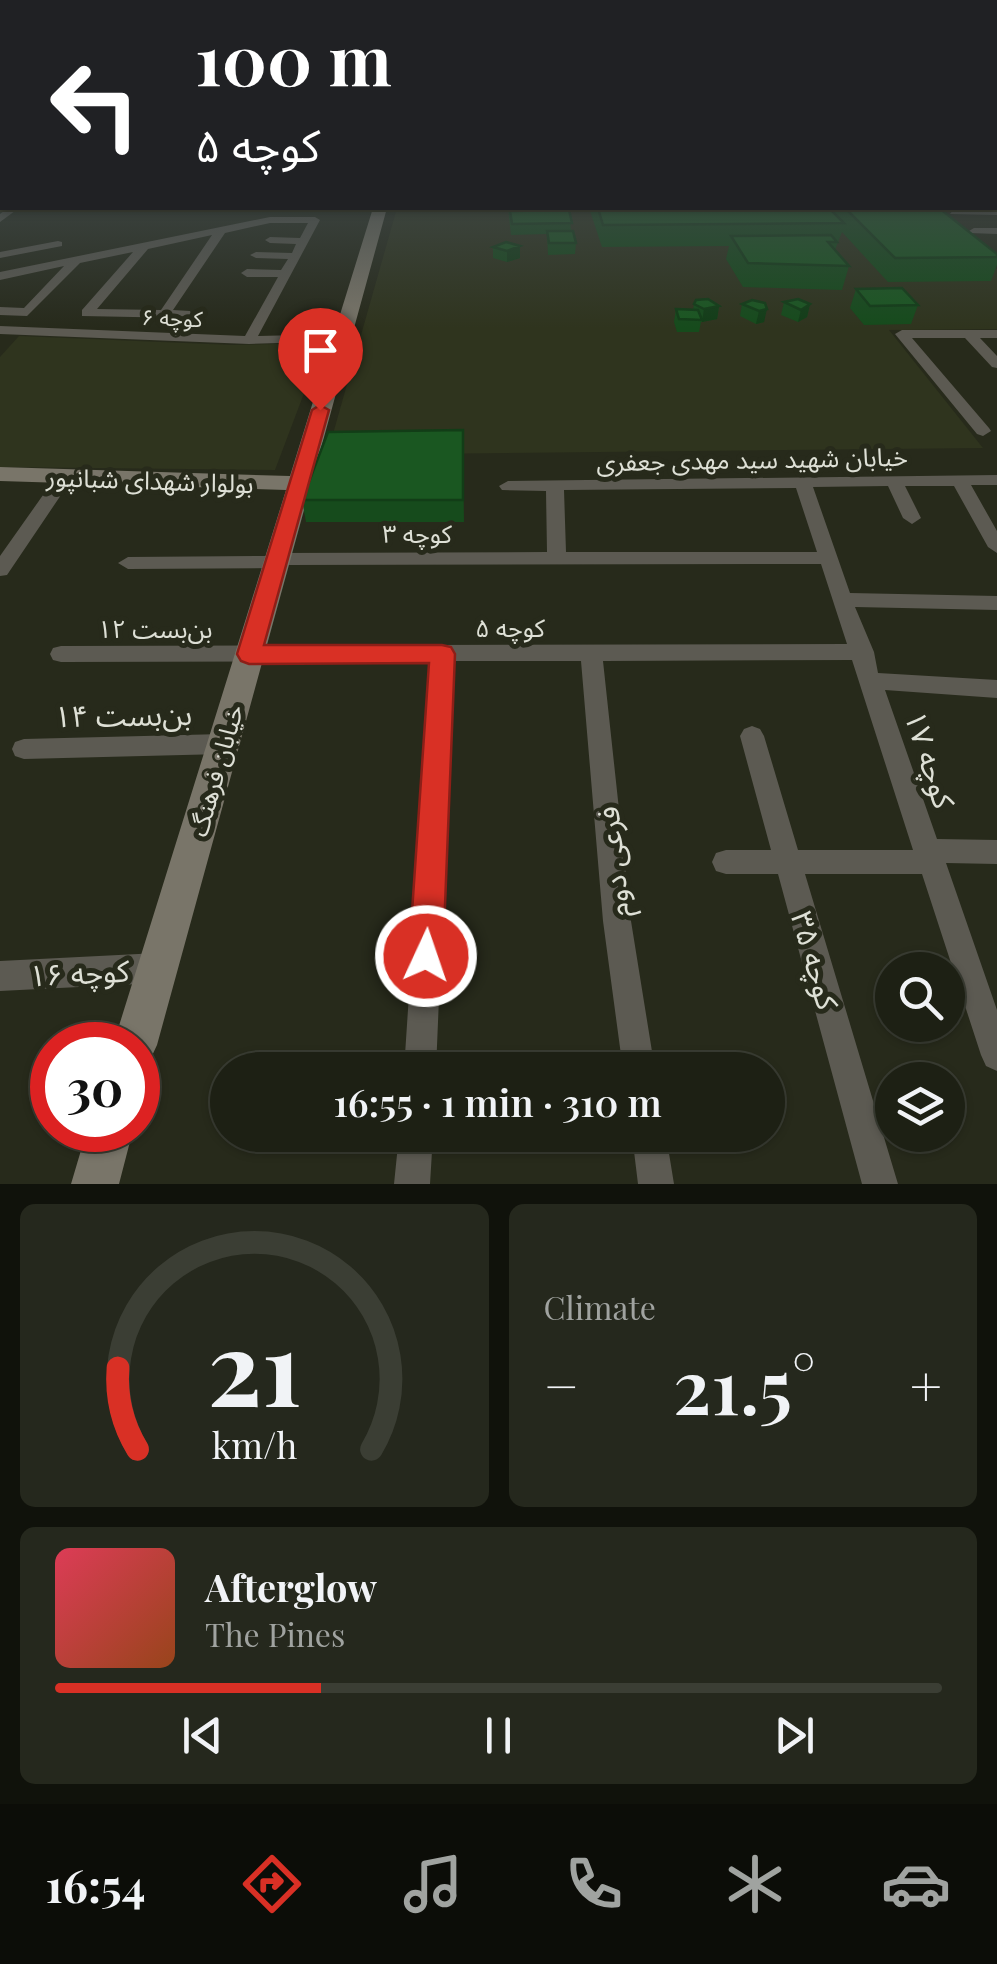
<!DOCTYPE html>
<meta charset="utf-8">
<style>
:root{--surface:#1d2014;--page:#25281d;--text:#f1f3f6;--muted:#a0a3a0;--line:#3b3e34;--accent:#d93025}
body{margin:0;font-family:"Playfair Display","Noto Sans Arabic",serif;background:var(--page);color:var(--text);height:100vh;display:flex;flex-direction:column;font-size:38px;white-space:nowrap}
*{box-sizing:border-box;margin:0}
p{font-size:32px;color:var(--muted)}
.icon{flex:none;width:55px;height:55px;fill:none;stroke:currentColor;stroke-width:2;stroke-linecap:round;stroke-linejoin:round}
.map{position:relative;height:1184px;overflow:hidden}
.panel{display:flex;flex-direction:column;gap:20px;padding:20px;background:#10120b;flex:1}
.panel>*{flex:none}
.banner{position:absolute;left:0px;top:0px;width:998px;height:210px;box-shadow:0 2px 8px #0004,0 0 0 2px var(--line);background:#202124;color:#fff;overflow:hidden}
.buttons{position:absolute;left:875px;top:952px;display:grid;gap:20px}
.buttons a{display:grid;place-items:center;width:90px;height:90px;border-radius:50%;background:var(--surface);box-shadow:0 2px 8px #0004,0 0 0 2px var(--line);font-size:50px}
.speed{position:absolute;left:30px;top:1022px;display:flex;gap:20px;font-size:50px;font-weight:700;text-align:center}
.speed>*{display:grid;place-content:center;width:130px;height:130px;border-radius:50%;background:var(--surface);box-shadow:0 2px 8px #0004,0 0 0 2px var(--line);line-height:1}
.speed .limit{border:15px solid #d22;background:#fff;color:#111}
.pin{position:absolute;display:grid;place-items:center;width:85px;height:85px;color:#fff;margin:-102px -42px;border-radius:50% 50% 50% 0;rotate:-45deg;box-shadow:0 0 10px #0007}
.pin .icon{rotate:45deg}
.me{position:absolute;width:110px;margin:-55px;rotate:3deg;stroke-linejoin:round;filter:drop-shadow(0 0 8px #0008)}
.turn{display:flex;align-items:center;gap:35px;height:210px;padding:0 30px;font-size:45px}
.turn .icon{width:130px;height:130px;stroke-width:2.5}
.turn b{display:block;font-size:70px;line-height:85px}
.big{font-size:75px;font-weight:600;line-height:1.1}
.panel .tile{flex:1;display:flex;flex-direction:column;justify-content:center;gap:15px;min-width:0;padding:0 35px;border-radius:15px;background:var(--page)}
.panel .dial{align-items:center;gap:0}
.dial svg{height:260px;overflow:visible;fill:none;stroke:var(--line);stroke-width:7;stroke-linecap:round;text-anchor:middle}
.dial text{fill:var(--text);stroke:none}
.song{display:flex;align-items:center;gap:30px}
.cover{width:120px;height:120px;border-radius:15px;background:linear-gradient(135deg,hsl(350 70% 55%),hsl(20 70% 35%))}
.played{height:10px;border-radius:5px;background:linear-gradient(90deg,var(--accent) 30%,var(--line) 30%)}
.keys{display:flex;justify-content:space-around;direction:ltr}
.heat{display:flex;justify-content:space-between;align-items:center;font-size:55px;direction:ltr}
.panel .tiles{flex:1;display:grid;gap:20px;grid-template-columns:1fr 1fr}
.tile:last-child{grid-column:span 2}
.trip{position:absolute;left:210px;top:1052px;width:575px;height:100px;border-radius:50px;background:var(--surface);box-shadow:0 2px 8px #0004,0 0 0 2px var(--line);font-weight:600;line-height:100px;text-align:center}
.tabs{display:flex;height:160px;justify-content:space-around;align-items:center;background:#0c0d08;color:var(--muted)}
.tabs .icon{width:70px;height:70px}
.tabs .selected{color:var(--accent)}
.tabs b{font-size:45px;color:var(--text)}
.map>svg:first-child{display:block}
</style>
<div class="map">
<svg width="997" height="1184" viewBox="0 0 997 1184">
<rect width="100%" height="100%" fill="#272a1b"/>
<!-- built -->
<path fill="#2f341e" d="M397,208H917L997,269V329L889,330L983,448L327,455Z
M19,336L232,345L323,343L275,470L0,467V357Z"/>
<g fill="none" stroke-linecap="round" stroke-linejoin="round">
<!-- street -->
<path fill="#5c5a52" fill-rule="evenodd" d="M0,178H2V184H0Z
M8,208H19L0,222V214Z
M954,209H997V215L950,214Z
M270,217H315L320,220L258,336L342,334L347,335V341L249,344L0,334V326L245,336L278,277H247L241,273L247,269L281,270L288,259L256,258L250,255L256,252L292,253L296,244L270,243L265,240L270,237L300,238L308,223H270L225,233L173,310L190,311L191,314L185,318L82,316V310L133,252L80,263L27,316L0,315V307L24,308L64,266L0,280V272ZM212,235L161,310L97,309L148,249Z
M974,228H997V234L970,233L969,231Z
M58,241L62,242V246L0,258V252Z
M997,330V338H980L997,356V368L992,367L965,338H912L989,428L991,431L983,436L977,434L895,334L902,330Z
M997,475V485H971L997,531V553L988,547L954,486H905L921,518L912,524L903,518L888,486L813,487L850,593L997,596V610L855,607L874,652L878,673L997,680V698L885,690L937,839L997,840V864L946,863L997,1010V1071L986,1066L981,1055L922,874H805L898,1184H862L778,874H726L716,871L712,862L716,853L726,850H771L740,736L744,729L752,726L760,729L764,736L798,850H913L852,660L603,661L631,921L655,1070H623L603,921L581,661H453L436,1070H404L431,661L61,662L53,660L50,654L53,648L61,646L847,644L821,564L284,565L276,568L128,569L118,563L128,557L269,556L277,553L547,552L546,491L502,490L499,486L508,481ZM796,488L817,552H566L564,490Z
M54,487L63,492L7,575L0,576V556L48,488Z
M223,734L231,737L235,744L231,751L223,754L24,759L15,756L12,749L15,742L24,739Z
M158,953L169,957L173,968L169,979L158,983L0,991V961Z
M399,1135H433L430,1184H394Z
M632,1135H666L674,1184H638Z"/>
<!-- secondary -->
<path fill="#797569" fill-rule="evenodd" d="M373,208H387L157,1045L150,1060L138,1066V1045H113L286,490L0,481V467L290,476Z
M87,1130H133L119,1184H71Z"/>
</g>
<!-- wall -->
<path fill="#164b1c" d="M508,208H569L571,231L576,243L575,254L548,255L547,234L511,235Z
M589,208H939L997,254V265L991,281L888,282L842,232L835,250L849,266L842,290L743,287L726,259L729,246L602,247Z
M520,246V258L507,262L493,258V247Z
M856,289L918,305L911,324L864,325L850,308Z
M784,302L810,304L807,317L798,322L781,315Z
M765,303L764,322L756,324L740,316L742,304Z
M694,304L719,306L717,319L701,322L699,332H677L674,322L676,309L693,310Z
M463,452L464,522H306L302,500Z"/>
<!-- shaded-wall -->
<path fill="#123d17" d="M520,246V258L507,262V251Z
M810,304L807,317L798,322L801,310Z
M719,306L717,319L702,322L704,309Z
M767,309L764,322L756,324L759,311Z"/>
<!-- building -->
<path fill="#1a5721" stroke="#123d17" stroke-width="2.5" d="M598,208H829L844,223L603,225Z
M845,208H939L997,254V257L895,258Z
M569,210L572,223L512,224L510,211Z
M547,231H573L576,243H549Z
M831,235L837,242H828L849,266L748,263L731,236Z
M506,242L520,246L507,251L493,247Z
M902,288L918,305L870,306L856,289Z
M708,299L719,306L704,309L694,304L696,300Z
M798,299L810,304L801,310L784,302Z
M752,300L765,303L767,309L759,311L742,304Z
M676,309L698,310L702,320L679,319Z
M463,430V500H302L328,432Z"/>
<!-- sky -->
<linearGradient id="sky" x2="0" y2="1"><stop stop-color="#15170f"/><stop offset="0.49" stop-color="#414a4a"/><stop offset="1" stop-color="#414a4a" stop-opacity="0"/></linearGradient>
<rect width="997" height="328" fill="url(#sky)"/>
<!-- route -->
<path fill="#d93025" stroke="#8d1f18" stroke-width="2.5" d="M320,405L329,410L264,645H442L451,647L455,654L443,956L438,968L426,973L414,968L409,956L429,663L249,664L241,661L237,654L312,410Z"/>
<g text-anchor="middle" dominant-baseline="central" stroke-width="10" stroke-linejoin="round" paint-order="stroke">
<!-- far-street labels -->
<g font-size="22" fill="#dee0d6" stroke="#272a1b">
<text transform="translate(172 317) rotate(2)">کوچه ۶</text>
</g>
<!-- street labels -->
<g font-size="25" fill="#dee0d6" stroke="#272a1b">
<text transform="translate(752 458) rotate(-1)">خیابان شهید سید مهدی جعفری</text>
<text transform="translate(150 479) rotate(2)">بولوار شهدای شبانپور</text>
<text x="417" y="532">کوچه ۳</text>
<text x="510" y="626">کوچه ۵</text>
<text x="155" y="627">بن‌بست ۱۲</text>
<text transform="translate(215 770) rotate(-74)">خیابان فرهنگ</text>
</g>
<!-- near-street labels -->
<g font-size="30" fill="#dee0d6" stroke="#272a1b">
<text transform="translate(123 714) rotate(-1)">بن‌بست ۱۴</text>
<text transform="translate(931 759) rotate(72)">کوچه ۱۷</text>
<text transform="translate(612 862) rotate(-96)">فرعی دوم</text>
<text transform="translate(816 960) rotate(74)">کوچه ۳۵</text>
<text transform="translate(79 972) rotate(-3)">کوچه ۱۶</text>
</g>
</g>
</svg>
<div class="buttons">
<a><svg class="icon" aria-label="search" viewBox="0 0 24 24"><circle cx="10" cy="10" r="6"/><path d="M15 15l6 6"/></svg></a>
<a><svg class="icon" aria-label="layers" viewBox="0 0 24 24"><path d="M12 4l9 5-9 5-9-5zM3 14l9 5 9-5"/></svg></a>
</div>
<div class="speed"><div class="limit">30</div></div>
<div class="pin" style="left:320px;top:410px;background:#d93025"><svg class="icon" aria-label="arrive" viewBox="0 0 24 24"><path d="M6 21V4h12l-3 4 3 4H6"/></svg></div>
<svg class="me" style="left:426px;top:956px" viewBox="-20 -20 40 40"><circle r="17" fill="#d93025" stroke="#fff" stroke-width="3"/><path d="M0-11L8 9 0 5-8 9z" fill="#fff"/></svg>
<div class="trip">16:55 · 1 min · 310 m</div>
<div class="banner">
<div class="turn"><svg class="icon" aria-label="left" viewBox="0 0 24 24"><path d="M17 20v-9H6M10 6l-5 5 5 5"/></svg><div><b>100 m</b>کوچه ۵</div></div>
</div>
</div>
<section class="panel">
<div class="tiles">
<div class="tile dial"><svg viewBox="0 0 100 80">
<path d="M14 69A42 42 0 1 1 86 69"/>
<path d="M14 69A42 42 0 0 1 8 44" stroke="#d93025"/>
<text x="50" y="56" font-size="32" font-weight="700">21</text>
<text x="50" y="72" font-size="11">km/h</text>
</svg></div>
<div class="tile"><p>Climate</p>
<div class="heat"><a>−</a><b class="big">21.5°</b><a>+</a></div>
</div>
<div class="tile">
<div class="song"><i class="cover"></i><div><b>Afterglow</b><p>The Pines</p></div></div>
<div class="played"></div>
<div class="keys"><svg class="icon" aria-label="previous" viewBox="0 0 24 24"><path d="M18 5L8 12l10 7zM5 5v14"/></svg><svg class="icon" aria-label="pause" viewBox="0 0 24 24"><path d="M8 5v14M16 5v14"/></svg><svg class="icon" aria-label="next" viewBox="0 0 24 24"><path d="M6 5l10 7-10 7zM19 5v14"/></svg></div>
</div>
</div>
</section>
<nav class="tabs">
<b>16:54</b>
<svg class="icon selected" aria-label="directions" viewBox="0 0 24 24"><path d="M12 3l9 9-9 9-9-9zM9 14v-3h6M13 9l2 2-2 2"/></svg>
<svg class="icon" aria-label="music" viewBox="0 0 24 24"><path d="M9 18V5l10-2v13"/><circle cx="6" cy="18" r="3"/><circle cx="16" cy="16" r="3"/></svg>
<svg class="icon" aria-label="phone" viewBox="0 0 24 24"><path d="M5 4h4l2 5-3 2q2 4 5 5l2-3 5 2v4C11 20 4 13 5 4z"/></svg>
<svg class="icon" aria-label="climate" viewBox="0 0 24 24"><path d="M12 3v18M4 7l16 10M4 17L20 7"/></svg>
<svg class="icon" aria-label="car" viewBox="0 0 24 24"><path d="M5 17H2v-5l4-1 3-4h7l3 4 3 1v5h-3M9 17h6M6 11h13"/><circle cx="7" cy="17" r="2"/><circle cx="17" cy="17" r="2"/></svg>
</nav>
